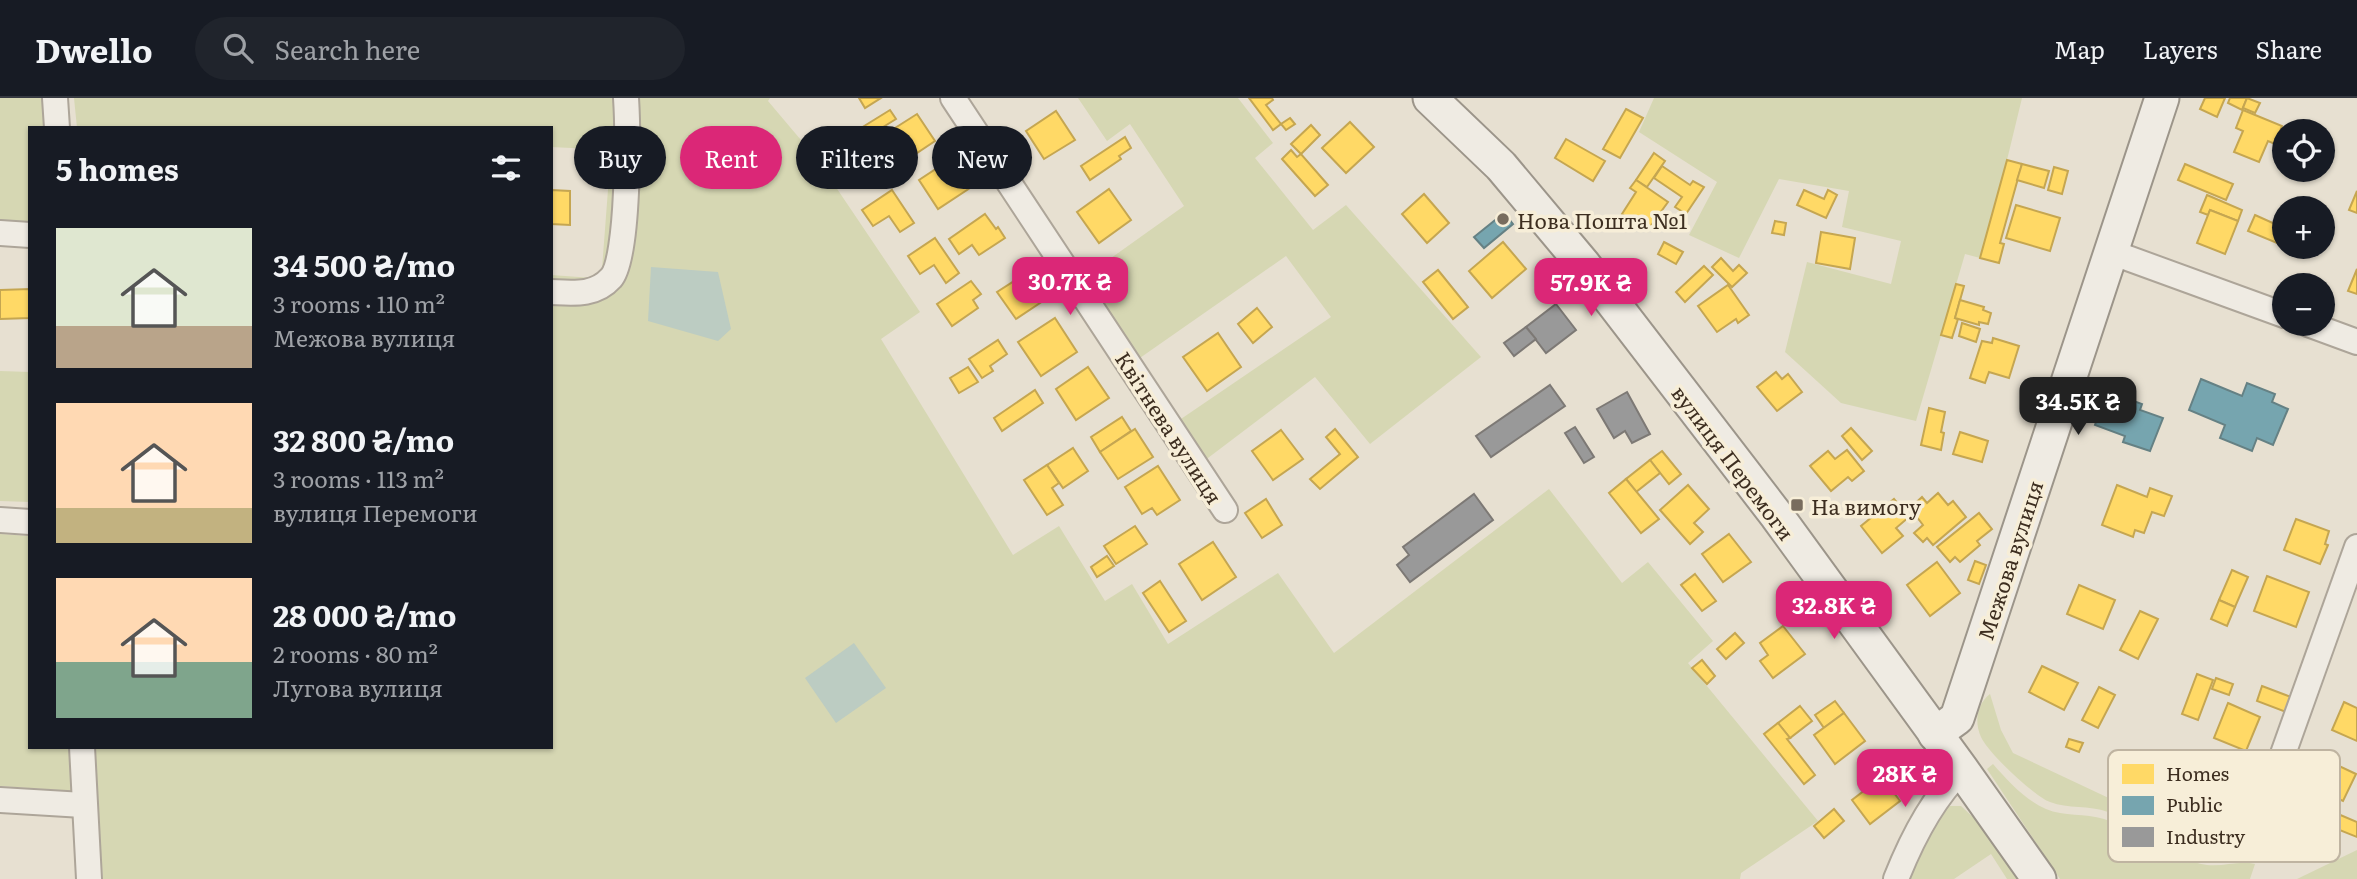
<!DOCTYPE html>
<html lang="en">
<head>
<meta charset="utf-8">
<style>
	body { margin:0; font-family:Literata,serif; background:#20242c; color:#f1f3f6; height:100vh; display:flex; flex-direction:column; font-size:26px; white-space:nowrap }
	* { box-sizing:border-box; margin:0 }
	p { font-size:23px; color:#9ea1a6 }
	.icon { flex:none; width:38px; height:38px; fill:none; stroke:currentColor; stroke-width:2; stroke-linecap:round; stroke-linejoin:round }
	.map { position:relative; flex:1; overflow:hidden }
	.details { position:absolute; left:28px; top:28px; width:525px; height:623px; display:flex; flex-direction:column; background:#171b24; border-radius:0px; box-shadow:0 2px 5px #0004 }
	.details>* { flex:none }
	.banner { position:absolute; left:574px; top:28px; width:665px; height:63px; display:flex; gap:14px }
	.tools { position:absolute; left:2272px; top:21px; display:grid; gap:14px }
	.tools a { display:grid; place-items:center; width:63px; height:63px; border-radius:50%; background:#171b24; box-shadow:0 2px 5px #0004; font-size:35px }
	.price { position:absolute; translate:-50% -60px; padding:0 16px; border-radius:14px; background:#db2777; color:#fff; font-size:23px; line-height:46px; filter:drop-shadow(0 2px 4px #0008) }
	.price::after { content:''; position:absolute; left:50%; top:42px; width:21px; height:16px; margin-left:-10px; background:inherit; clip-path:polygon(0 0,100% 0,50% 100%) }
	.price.active { background:#222; color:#fff }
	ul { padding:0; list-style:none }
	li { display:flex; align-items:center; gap:21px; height:175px; padding:0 28px }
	li span { display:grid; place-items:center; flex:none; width:196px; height:140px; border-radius:0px; color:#555 }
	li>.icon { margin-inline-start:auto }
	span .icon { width:84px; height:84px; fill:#fffc; stroke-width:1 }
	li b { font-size:30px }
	h2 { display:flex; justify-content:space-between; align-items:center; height:84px; padding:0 28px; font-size:30px }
	.tag { padding:0 24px; border-radius:32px; background:#171b24; box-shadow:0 2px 5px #0004; font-size:24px; line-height:63px }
	.tag.active { background:#db2777; color:#fff }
	header { display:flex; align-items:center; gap:42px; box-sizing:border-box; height:98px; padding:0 35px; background:#171b24; border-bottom:2px solid #363941 }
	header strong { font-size:33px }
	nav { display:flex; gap:38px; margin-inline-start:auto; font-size:24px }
	.search { width:490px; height:63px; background:#20242c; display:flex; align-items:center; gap:18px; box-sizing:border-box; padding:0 24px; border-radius:38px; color:#9ea1a6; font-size:26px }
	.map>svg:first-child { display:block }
	.green { fill:#d6d7b3 }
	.water { fill:#bcccc2 }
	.homes { fill:#ffd966; stroke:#c5a651; stroke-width:2 }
	.public { fill:#76a5af; stroke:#658184; stroke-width:2 }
	.industry { fill:#999; stroke:#7d7975; stroke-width:2 }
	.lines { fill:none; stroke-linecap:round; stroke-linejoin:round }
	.street-casing { stroke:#ada599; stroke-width:28 }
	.secondary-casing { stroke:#9c958a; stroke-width:37 }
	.street { stroke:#efebe3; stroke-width:24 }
	.secondary { stroke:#efebe3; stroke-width:33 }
	.poi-dot { fill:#786c5e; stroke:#f7eed8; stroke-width:2.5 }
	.labels { text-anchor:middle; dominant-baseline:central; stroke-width:7; stroke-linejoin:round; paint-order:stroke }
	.poi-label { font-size:21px; fill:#3d2e20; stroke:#f7eed8; text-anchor:start }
	.street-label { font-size:21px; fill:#3d2e20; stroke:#f7eed8 }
	.key { fill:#f7eed8; stroke:#bfb4a1; stroke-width:2 }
	.key-label { font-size:19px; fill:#3d2e20 }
</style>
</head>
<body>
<header>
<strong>Dwello</strong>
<div class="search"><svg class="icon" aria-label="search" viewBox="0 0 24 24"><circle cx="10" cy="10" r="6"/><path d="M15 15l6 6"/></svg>Search here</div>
<nav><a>Map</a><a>Layers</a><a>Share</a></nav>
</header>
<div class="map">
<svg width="2357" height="781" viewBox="0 0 2357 781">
	<rect width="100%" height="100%" fill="#e7e0d1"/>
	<!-- green -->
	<g class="green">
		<polygon points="0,0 45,0 46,30 30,30 30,125 0,122"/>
		<polygon points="74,0 620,0 617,149 596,186 551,188 551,177 593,180 602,171 611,52 551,49 551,30 77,30"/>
		<polygon points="632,0 770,0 768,3 817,61 920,214 881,241 1013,457 1059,428 1105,503 1132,486 1168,546 1278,475 1334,555 1549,391 1622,485 1648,464 1713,543 1688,565 1818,723 1741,775 1740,781 103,781 97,706 95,649 551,649 551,201 619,182"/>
		<polygon points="1078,0 1238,0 1273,45 1255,60 1313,132 1346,107 1481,259 1370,346 1315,279 1204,363 1178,323 1331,219 1286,158 1137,262 1083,180 1184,108 1130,26 1107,43"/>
		<polygon points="1654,0 2022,0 2007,62 1980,160 1965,156 1916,323 1841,305 1785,254 1807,164 1891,186 1901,143 1842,129 1849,93 1779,81 1739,160 1689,137 1717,84 1639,34"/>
		<polygon points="0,273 30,274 30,404 0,403"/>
		<polygon points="0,436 30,438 30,649 71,649 72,693 0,688"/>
		<path d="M1990,596L2001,632L2013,655L2130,710L2207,752L2236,749L2254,704C2252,720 2253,749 2236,756C2196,773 2144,726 2108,714C2089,707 2068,711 2050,704C2034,698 1988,655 1981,639C1974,624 1977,606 1990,596Z"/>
		<path d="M1993,666C2008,683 2024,701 2046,711C2064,719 2085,715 2104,721C2140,733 2169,761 2207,767C2224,769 2239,762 2255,766L2250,781H2060L1987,671Z"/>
		<polygon points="1950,708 1961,708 1976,722 2018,781 2007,781 1991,756 1954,781 1905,781 1941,713"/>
		<polygon points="2357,752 2357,781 2297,781"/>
	</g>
	<!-- water -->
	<g class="water">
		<polygon points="651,169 718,174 731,231 718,243 648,223"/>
		<polygon points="854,545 886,590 836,625 805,580"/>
	</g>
	<!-- homes -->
	<g class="homes">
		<polygon points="859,0 881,0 865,10"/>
		<polygon points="1249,0 1272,0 1273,2 1266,7 1281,26 1273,32"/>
		<polygon points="2205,0 2225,0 2217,19 2200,11"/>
		<polygon points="2230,0 2247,0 2242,12 2228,5"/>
		<polygon points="2247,0 2260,5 2255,15 2243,10"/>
		<polygon points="1626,11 1643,20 1620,60 1603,51"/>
		<polygon points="890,12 896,21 867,39 861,30"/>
		<polygon points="2243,12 2282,28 2275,46 2268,43 2259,64 2234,54 2243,33 2236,30"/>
		<polygon points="1056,13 1075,42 1044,61 1026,33"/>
		<polygon points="917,16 935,43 902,65 884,37"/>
		<polygon points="1290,20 1295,26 1286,32 1281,26"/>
		<polygon points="1350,24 1374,49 1346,75 1322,50"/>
		<polygon points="1311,27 1320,37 1301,56 1291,46"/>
		<polygon points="859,37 881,72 863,83 841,48"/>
		<polygon points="1125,39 1131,50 1119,58 1121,61 1090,82 1081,68"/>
		<polygon points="1566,41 1605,63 1593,83 1555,60"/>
		<polygon points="1291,52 1297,59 1301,56 1328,87 1315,98 1282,61"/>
		<polygon points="1654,55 1665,63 1647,89 1636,82"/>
		<polygon points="951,61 970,90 938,111 919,82"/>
		<polygon points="2007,62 2022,66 2000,145 2004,146 1999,165 1980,160"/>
		<polygon points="2022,66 2049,73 2044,90 2017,82"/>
		<polygon points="2185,66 2233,86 2226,102 2178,82"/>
		<polygon points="1662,68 1690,87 1693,83 1704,89 1686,116 1675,109 1682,99 1654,80"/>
		<polygon points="2054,69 2068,73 2062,96 2048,92"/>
		<polygon points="1636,82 1668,104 1647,133 1622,116 1636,94 1630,90"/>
		<polygon points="1109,91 1131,122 1099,145 1077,114"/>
		<polygon points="551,92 570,93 570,127 551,126"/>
		<polygon points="892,92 914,125 900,134 889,118 873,128 862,112"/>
		<polygon points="1804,92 1824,101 1828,92 1837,97 1826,120 1797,107"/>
		<polygon points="2357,93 2357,115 2349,112"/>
		<polygon points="1424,96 1449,125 1427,145 1402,116"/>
		<polygon points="2207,97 2242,112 2238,123 2210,112 2208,117 2200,114"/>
		<polygon points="2016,107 2060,120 2050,153 2006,140"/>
		<polygon points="2210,112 2238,123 2225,156 2197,145"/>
		<polygon points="985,116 996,131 998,129 1005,140 979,157 972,147 959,156 949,141"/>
		<polygon points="2255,117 2284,130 2277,145 2248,133"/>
		<polygon points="1775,123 1786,125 1784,137 1772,135"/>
		<polygon points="1821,134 1855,140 1850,171 1816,165"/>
		<polygon points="935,140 959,175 946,185 934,167 920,176 908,158"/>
		<polygon points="1503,144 1526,171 1492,200 1469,173"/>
		<polygon points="1664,144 1683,154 1676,166 1658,156"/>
		<polygon points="1721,160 1733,173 1739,167 1747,175 1732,189 1712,169"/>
		<polygon points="1704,168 1713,177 1685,204 1676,194"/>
		<polygon points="2357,171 2357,196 2348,193"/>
		<polygon points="1438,172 1468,209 1453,221 1423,184"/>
		<polygon points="1025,176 1043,203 1016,221 997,194"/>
		<polygon points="971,183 981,196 973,202 978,210 952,228 937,206"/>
		<polygon points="1956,186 1964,188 1955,220 1958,221 1952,240 1941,237"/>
		<polygon points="1728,187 1749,217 1738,225 1736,221 1717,234 1698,208"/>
		<polygon points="30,191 30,220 0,221 0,192"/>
		<polygon points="1960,202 1984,209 1983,212 1991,215 1988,226 1979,224 1979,227 1955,220"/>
		<polygon points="1257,210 1272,229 1253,245 1238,226"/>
		<polygon points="1055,220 1077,254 1041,278 1018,244"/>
		<polygon points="1962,225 1980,231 1976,244 1959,238"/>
		<polygon points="1218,235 1241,269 1207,293 1183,259"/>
		<polygon points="1993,240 2019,248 2009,280 1989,274 1985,285 1970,280 1982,243 1992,245"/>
		<polygon points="998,242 1007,256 990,268 993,273 982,280 969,261"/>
		<polygon points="968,269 978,284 959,295 950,280"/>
		<polygon points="1088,269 1109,300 1076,322 1056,291"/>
		<polygon points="1776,274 1782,281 1788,276 1802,294 1777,313 1757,289"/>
		<polygon points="1035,292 1043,305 1002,333 994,320"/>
		<polygon points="1929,310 1945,314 1941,334 1944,335 1941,352 1921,347"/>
		<polygon points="1122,319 1131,333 1100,354 1091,339"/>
		<polygon points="1851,330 1872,353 1862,362 1842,338"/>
		<polygon points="1135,331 1153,359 1118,381 1100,354"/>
		<polygon points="1335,331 1358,359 1320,391 1310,381 1340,356 1326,339"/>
		<polygon points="1281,332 1303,361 1273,382 1252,353"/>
		<polygon points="1960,334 1988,343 1982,364 1953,356"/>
		<polygon points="1073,350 1088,373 1063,390 1047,367"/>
		<polygon points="1847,352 1864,373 1852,383 1848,379 1831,393 1810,368 1828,353 1835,361"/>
		<polygon points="1662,353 1681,376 1669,386 1650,362"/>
		<polygon points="1650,362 1660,375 1636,394 1626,381"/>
		<polygon points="1047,367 1059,385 1052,390 1063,407 1047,417 1024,382"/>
		<polygon points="1158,368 1180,402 1157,417 1152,410 1142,416 1125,389"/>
		<polygon points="1626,381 1659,421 1641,435 1609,395"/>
		<polygon points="1688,387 1709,411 1694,425 1703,434 1690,446 1660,412"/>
		<polygon points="2117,387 2147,399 2150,390 2172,398 2164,418 2152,414 2144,435 2135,432 2133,439 2102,427"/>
		<polygon points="1938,395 1948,407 1953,403 1966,419 1933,447 1927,440 1923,444 1914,435 1923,427 1910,410 1922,399 1927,405"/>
		<polygon points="1266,401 1282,427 1262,440 1245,415"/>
		<polygon points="1894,401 1909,419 1896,430 1903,438 1882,455 1861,428"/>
		<polygon points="1979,415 1992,431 1977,443 1980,447 1960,464 1955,459 1950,464 1937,449"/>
		<polygon points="2296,421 2329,433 2325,446 2328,447 2320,466 2284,452"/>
		<polygon points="1135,428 1147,446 1116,466 1104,448"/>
		<polygon points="1729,436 1751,464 1723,484 1702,456"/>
		<polygon points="1213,444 1236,479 1202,502 1179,466"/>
		<polygon points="1107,458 1114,468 1097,479 1091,469"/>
		<polygon points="1975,463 1986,467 1979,486 1968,482"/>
		<polygon points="1937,464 1960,495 1930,518 1907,487"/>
		<polygon points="2232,472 2248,479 2235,509 2219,502"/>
		<polygon points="1695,476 1716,503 1702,513 1681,487"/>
		<polygon points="2267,478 2309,494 2296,529 2254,513"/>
		<polygon points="1160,483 1186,523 1169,534 1143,495"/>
		<polygon points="2079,487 2115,502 2103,531 2067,516"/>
		<polygon points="2219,502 2235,509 2227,528 2211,521"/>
		<polygon points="2140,513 2158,521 2138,561 2120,552"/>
		<polygon points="1783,528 1805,556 1773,580 1760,563 1768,557 1760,545"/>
		<polygon points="1735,535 1744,545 1726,561 1717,551"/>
		<polygon points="1702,562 1715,578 1707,586 1692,570"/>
		<polygon points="2042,568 2078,585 2064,612 2029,594"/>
		<polygon points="2197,576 2213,582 2198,622 2182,616"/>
		<polygon points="2216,580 2233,586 2229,597 2212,591"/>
		<polygon points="2262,588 2291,599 2286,614 2257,603"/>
		<polygon points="2099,589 2115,597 2098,630 2082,622"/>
		<polygon points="1835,603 1844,615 1824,630 1815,617"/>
		<polygon points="2344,604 2357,610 2357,643 2332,632"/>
		<polygon points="2228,605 2260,619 2246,653 2214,640"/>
		<polygon points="1800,608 1812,623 1790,640 1778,625"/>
		<polygon points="1844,615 1865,643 1835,666 1814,637"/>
		<polygon points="1778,625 1790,640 1787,641 1815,677 1804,686 1764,636"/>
		<polygon points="2069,641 2083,645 2079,654 2066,649"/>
		<polygon points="2320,659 2356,676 2343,703 2308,687"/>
		<polygon points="1882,679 1900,703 1870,726 1852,702"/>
		<polygon points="1834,711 1844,723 1824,740 1814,728"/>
		<polygon points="2338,716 2357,724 2357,739 2332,729"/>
	</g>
	<!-- public -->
	<g class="public">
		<polygon points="1504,115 1513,126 1484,150 1474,139"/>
		<polygon points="2201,281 2242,298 2247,285 2275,296 2272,304 2288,311 2273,347 2257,340 2252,353 2220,340 2225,327 2189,312"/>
		<polygon points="2105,299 2129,308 2131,302 2142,306 2140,312 2163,320 2150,353 2123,344 2125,338 2095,327"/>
	</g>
	<!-- industry -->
	<g class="industry">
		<polygon points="1556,206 1576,232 1546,255 1526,229"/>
		<polygon points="1526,229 1536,241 1514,258 1504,245"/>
		<polygon points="1550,287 1565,308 1491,359 1476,338"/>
		<polygon points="1627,294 1650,336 1632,345 1625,333 1614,340 1597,311"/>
		<polygon points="1575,329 1594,359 1584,365 1565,335"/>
		<polygon points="1474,396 1493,422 1410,484 1397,467 1409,457 1403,449"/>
	</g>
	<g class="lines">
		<!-- street casing -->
		<g class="street-casing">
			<g id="street">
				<polyline points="55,0 57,30"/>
				<polyline points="953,0 1225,412"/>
				<polyline points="0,135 30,137"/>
				<polyline points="2111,154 2284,217"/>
				<path d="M551,194C573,195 595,198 611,180C629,161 628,30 626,0"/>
				<polyline points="2308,226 2357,244"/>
				<polyline points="0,422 30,424"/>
				<polyline points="82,649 89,781"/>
				<polyline points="0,702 83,707"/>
				<polyline points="2249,751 2357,449"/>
				<path d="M1896,781C1911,743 1933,700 1962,672"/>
			</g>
		</g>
		<!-- secondary casing -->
		<g class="secondary-casing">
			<g id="secondary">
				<polyline points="1430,0 1501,68 1584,167 1777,418 1962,672 2039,781"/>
				<polyline points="1935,636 1957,620 2162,0"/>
			</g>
		</g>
		<!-- street -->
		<use href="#street" class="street"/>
		<!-- secondary -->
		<use href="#secondary" class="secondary"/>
	</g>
	<!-- markers -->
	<g class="poi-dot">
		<circle cx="1503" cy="121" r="7"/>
		<rect x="1790" y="400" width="14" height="14" rx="3.5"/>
	</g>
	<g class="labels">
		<!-- poi labels -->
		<g class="poi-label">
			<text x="1517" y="121">Нова Пошта №1</text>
			<text x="1811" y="407">На вимогу</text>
		</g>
		<!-- street labels -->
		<g class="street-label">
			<text transform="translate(1170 329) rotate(57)">Квітнева вулиця</text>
			<text transform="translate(1734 364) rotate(53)">вулиця Перемоги</text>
			<text transform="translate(2009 462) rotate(-72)">Межова вулиця</text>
		</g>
	</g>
	<!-- legend -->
	<rect x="2108" y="652" width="232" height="112" rx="10" class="key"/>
	<rect x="2122" y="666" width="32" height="20" fill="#ffd966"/>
	<rect x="2122" y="698" width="32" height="19" fill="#76a5af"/>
	<rect x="2122" y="729" width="32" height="20" fill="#999"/>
	<g class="key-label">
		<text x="2166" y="683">Homes</text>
		<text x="2166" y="714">Public</text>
		<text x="2166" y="746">Industry</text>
	</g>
</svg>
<div class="tools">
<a><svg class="icon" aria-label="locate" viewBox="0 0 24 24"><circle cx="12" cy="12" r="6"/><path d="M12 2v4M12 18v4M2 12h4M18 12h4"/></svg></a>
<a>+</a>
<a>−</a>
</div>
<b class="price" style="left:1070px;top:219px">30.7K ₴</b>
<b class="price" style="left:1591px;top:220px">57.9K ₴</b>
<b class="price active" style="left:2078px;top:339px">34.5K ₴</b>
<b class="price" style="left:1834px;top:543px">32.8K ₴</b>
<b class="price" style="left:1905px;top:711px">28K ₴</b>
<div class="banner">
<a class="tag">Buy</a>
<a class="tag active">Rent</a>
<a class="tag">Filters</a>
<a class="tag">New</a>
</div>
<section class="details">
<h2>5 homes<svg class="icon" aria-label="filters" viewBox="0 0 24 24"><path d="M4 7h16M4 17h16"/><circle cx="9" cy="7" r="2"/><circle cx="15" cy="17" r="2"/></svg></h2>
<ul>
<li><span style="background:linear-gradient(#dfe7d0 70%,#b9a48a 0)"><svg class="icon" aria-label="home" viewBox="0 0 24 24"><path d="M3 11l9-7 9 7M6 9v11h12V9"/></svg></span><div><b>34 500 ₴/mo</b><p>3 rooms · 110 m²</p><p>Межова вулиця</p></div></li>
<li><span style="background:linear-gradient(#ffd9b3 75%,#c2b280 0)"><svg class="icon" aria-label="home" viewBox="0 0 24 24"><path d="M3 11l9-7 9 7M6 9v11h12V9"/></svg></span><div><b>32 800 ₴/mo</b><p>3 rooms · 113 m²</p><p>вулиця Перемоги</p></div></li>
<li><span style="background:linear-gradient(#ffd9b3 60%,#7fa58c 0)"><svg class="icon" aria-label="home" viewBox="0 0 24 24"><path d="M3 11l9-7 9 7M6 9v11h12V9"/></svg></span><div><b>28 000 ₴/mo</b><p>2 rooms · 80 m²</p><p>Лугова вулиця</p></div></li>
</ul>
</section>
</div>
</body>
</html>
